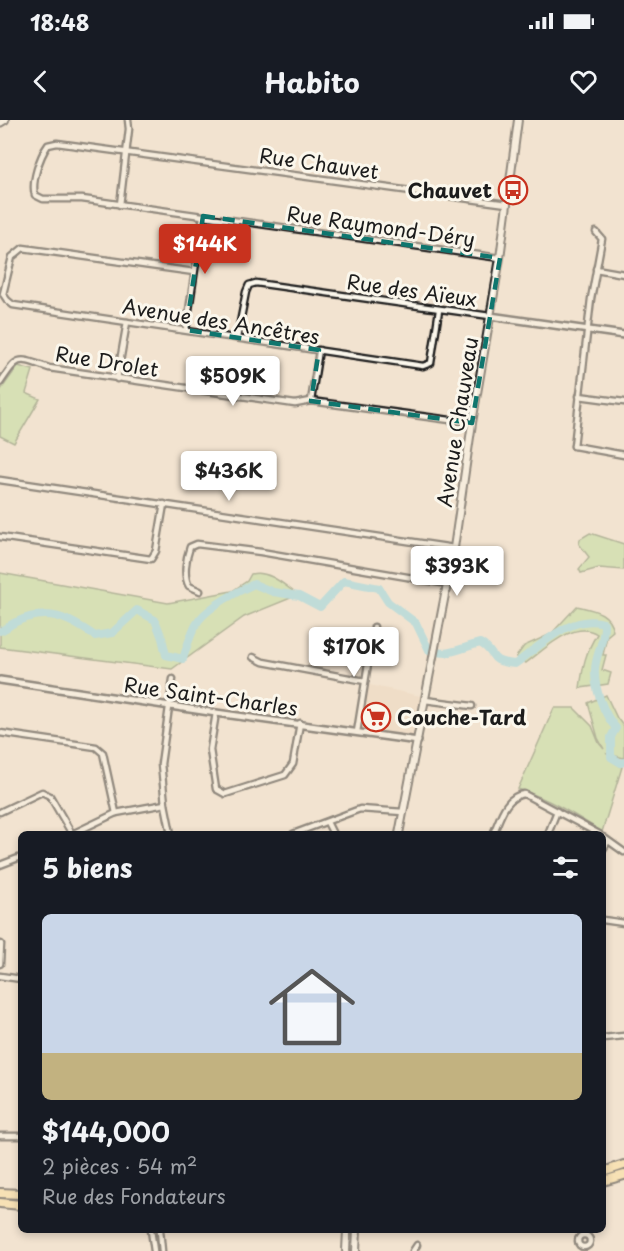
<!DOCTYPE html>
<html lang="fr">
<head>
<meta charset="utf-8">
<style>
	body { margin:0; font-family:"Playpen Sans",sans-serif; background:#242831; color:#f1f3f6; height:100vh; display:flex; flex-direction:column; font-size:22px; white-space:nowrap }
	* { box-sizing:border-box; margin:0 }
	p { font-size:20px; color:#9ea1a6 }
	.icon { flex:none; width:33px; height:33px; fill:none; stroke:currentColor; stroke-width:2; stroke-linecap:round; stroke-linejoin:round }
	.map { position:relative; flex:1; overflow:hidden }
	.sheet { position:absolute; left:18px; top:711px; width:588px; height:402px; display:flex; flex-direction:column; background:#171b24; border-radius:9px; box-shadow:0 3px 9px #0003 }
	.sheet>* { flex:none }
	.price { position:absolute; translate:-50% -51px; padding:0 14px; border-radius:6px; background:#fff; color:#222; font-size:20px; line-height:39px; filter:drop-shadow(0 2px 3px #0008) }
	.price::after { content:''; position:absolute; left:50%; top:36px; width:18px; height:14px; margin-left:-9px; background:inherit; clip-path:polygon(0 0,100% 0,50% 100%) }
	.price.selected { background:#c8321e; color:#fff }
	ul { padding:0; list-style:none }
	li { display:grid; align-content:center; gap:12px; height:318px; padding:0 24px }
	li+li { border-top:2px solid #363941 }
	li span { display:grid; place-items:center; height:186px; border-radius:9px; color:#555 }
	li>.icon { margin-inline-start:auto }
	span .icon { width:108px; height:108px; fill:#fffc; stroke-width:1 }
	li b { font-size:26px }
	h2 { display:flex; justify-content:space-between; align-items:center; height:72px; padding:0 24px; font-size:26px }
	.status { display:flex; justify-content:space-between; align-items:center; height:42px; padding:0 30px; background:#171b24; direction:ltr }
	.status svg { height:16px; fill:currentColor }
	header { display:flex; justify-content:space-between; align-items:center; height:78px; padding:0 24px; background:#171b24; font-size:27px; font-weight:700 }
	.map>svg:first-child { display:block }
	.built { fill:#ecd5bc }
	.green { fill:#b6db96; stroke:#697c59; stroke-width:1.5 }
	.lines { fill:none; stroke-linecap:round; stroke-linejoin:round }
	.river { stroke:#84d2e2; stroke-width:8 }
	.minor-casing { stroke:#1c1c1c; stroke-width:9 }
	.tertiary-casing { stroke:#1c1c1c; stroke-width:10 }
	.secondary-casing { stroke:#1c1c1c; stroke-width:10 }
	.trunk-casing { stroke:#1c1c1c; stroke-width:12 }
	.minor { stroke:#fbf7ec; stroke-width:4.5 }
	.tertiary { stroke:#fbf7ec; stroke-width:5 }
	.secondary { stroke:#fbf7ec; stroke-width:6 }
	.trunk { stroke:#fdde96; stroke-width:8 }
	.marked { fill:none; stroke:#0f766e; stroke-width:4.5; stroke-dasharray:12 8; stroke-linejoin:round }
	.labels { text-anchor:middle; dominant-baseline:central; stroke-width:6; stroke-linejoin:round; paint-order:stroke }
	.street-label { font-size:20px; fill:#1c1c1c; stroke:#fbf7ec }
	.poi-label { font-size:20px; font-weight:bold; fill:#1c1c1c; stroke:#fbf7ec; text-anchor:end }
</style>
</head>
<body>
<div class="status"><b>18:48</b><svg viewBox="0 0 49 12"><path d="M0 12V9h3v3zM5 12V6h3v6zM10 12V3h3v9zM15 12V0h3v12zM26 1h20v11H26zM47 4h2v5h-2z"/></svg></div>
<header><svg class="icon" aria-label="back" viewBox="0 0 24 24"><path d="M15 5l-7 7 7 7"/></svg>Habito<svg class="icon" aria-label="heart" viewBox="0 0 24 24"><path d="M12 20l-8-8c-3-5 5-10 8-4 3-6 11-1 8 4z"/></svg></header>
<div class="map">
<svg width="624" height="1131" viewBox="0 0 624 1131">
	<rect width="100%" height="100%" fill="#f2e3d0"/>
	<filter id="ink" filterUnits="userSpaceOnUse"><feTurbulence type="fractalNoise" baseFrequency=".0167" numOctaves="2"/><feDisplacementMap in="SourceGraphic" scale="12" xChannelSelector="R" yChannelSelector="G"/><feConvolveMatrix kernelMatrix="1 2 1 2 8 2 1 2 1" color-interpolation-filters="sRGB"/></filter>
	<g filter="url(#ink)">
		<!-- built -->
		<polygon class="built" points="365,564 425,577 418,621 357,612"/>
		<!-- green -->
		<g class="green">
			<polygon points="18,246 33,250 26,273 40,279 14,323 0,316 0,271"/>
			<polygon points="590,413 624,424 624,450 599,448 581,453 579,449 589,437 579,424 580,419"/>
			<path d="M0,453L168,483L232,471L247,461L251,454C270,450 284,465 298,475L244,497L172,549L0,527Z"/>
			<path d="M577,486C594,490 610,492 613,511L607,516L603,535H606L602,550L611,553L608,564L580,568C583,546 585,533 597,514C575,499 545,529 526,543L516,537L524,526L551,514Z"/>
			<path d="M606,575L617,598L624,607V638L607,634L611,640L622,647L602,712C575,695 548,678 518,669L554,588H574L592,606L599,623L604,629L598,618L588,583Z"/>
		</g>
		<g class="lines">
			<!-- river -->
			<path class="river" d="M0,511C6,509 11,504 16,502C48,487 69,498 95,516L112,513L137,490L155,500L162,518L166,535L183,539C187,526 191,511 199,500C210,486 238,471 254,464L273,472L299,476L320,487L344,461L379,468L388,482L416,503L429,530C447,538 463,527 480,523C499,534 485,541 515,544C540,527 570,493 604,503C605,522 595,535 595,550C594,568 604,595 616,608L611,617V637L621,643L624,642"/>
			<!-- minor casing -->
			<g class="minor-casing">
				<g id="minor">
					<polyline points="120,85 129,9 128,0"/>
					<path d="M500,138L82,79H43L35,75C31,62 40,36 48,25L57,23L507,84"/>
					<polyline points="596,149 624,154"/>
					<polyline points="194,152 23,128 12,137 3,174 7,180 13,185 423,246 431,243 439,190"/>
					<polyline points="186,210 203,96"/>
					<polyline points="237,218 246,172 249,165 256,163 490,196"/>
					<polyline points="117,259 127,202"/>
					<path d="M0,263C19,235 17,237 49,248L295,284L311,281L472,303"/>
					<polyline points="579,276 624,282"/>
					<polyline points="311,281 319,230"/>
					<polyline points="574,326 591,179 602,119 596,112"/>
					<polyline points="574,326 624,335"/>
					<polyline points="0,360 454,428"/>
					<polyline points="0,417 151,439 156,431 164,384"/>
					<path d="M200,471L189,466C183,456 186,438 190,427L197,424L261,432L448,464"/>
					<polyline points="253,537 263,542 365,561"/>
					<polyline points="425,580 472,586"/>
					<polyline points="216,593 210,630 216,669 225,674 285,655 293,644 300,603"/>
					<polyline points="357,612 374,507"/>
					<polyline points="0,613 96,627 103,633 116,693"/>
					<polyline points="0,692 42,672 50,676 72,714"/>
					<polyline points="327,702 333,714"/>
					<polyline points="72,714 116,693 165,684"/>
					<polyline points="171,714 165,684 161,644 173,559"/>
					<polyline points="293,714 360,689 403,692"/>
					<path d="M493,714C500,699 505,676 524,674L599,714"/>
					<polyline points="548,714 557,691"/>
					<polyline points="603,717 624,732"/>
					<polyline points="603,729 608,721"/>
					<polyline points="0,745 21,737"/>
					<polyline points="603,800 624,803"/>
					<polyline points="0,844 1,824"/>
					<polyline points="0,856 21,859"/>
					<polyline points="603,918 624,916"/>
					<polyline points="0,1016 21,1016"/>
					<polyline points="151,1110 154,1131"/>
					<polyline points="160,1110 162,1131"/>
					<circle cx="584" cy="1121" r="6"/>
					<polyline points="413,1131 417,1125"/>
				</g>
			</g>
			<!-- tertiary casing -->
			<g class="tertiary-casing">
				<g id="tertiary">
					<polyline points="490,196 624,215"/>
					<polyline points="0,560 216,593 418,621"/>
				</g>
			</g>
			<!-- secondary casing -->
			<g class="secondary-casing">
				<g id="secondary">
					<polyline points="0,3 5,0"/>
					<polyline points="399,714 454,428 472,303 500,138 518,0"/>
					<polyline points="346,1131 347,1110"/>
					<polyline points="356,1131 357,1110"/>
				</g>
			</g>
			<!-- trunk casing -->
			<g class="trunk-casing">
				<g id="trunk">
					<polyline points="603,1052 624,1045"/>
					<polyline points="603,1061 624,1055"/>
					<polyline points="0,1073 21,1074"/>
					<polyline points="0,1083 21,1085"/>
				</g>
			</g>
			<!-- minor -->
			<use href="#minor" class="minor"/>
			<!-- tertiary -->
			<use href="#tertiary" class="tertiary"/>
			<!-- secondary -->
			<use href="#secondary" class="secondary"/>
			<!-- trunk -->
			<use href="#trunk" class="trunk"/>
		</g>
	</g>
	<!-- marked area -->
	<path d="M0 0H624V1131H0ZM203,96L500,138L472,303L311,281L319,230L186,210Z" fill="#f2e3d0" fill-opacity=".55" fill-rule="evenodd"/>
	<path class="marked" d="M203,96L500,138L472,303L311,281L319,230L186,210Z"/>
	<!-- icons -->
	<defs>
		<g id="bus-ring" transform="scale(1.5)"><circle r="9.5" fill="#fbf7ec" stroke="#c8321e" stroke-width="1.5"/><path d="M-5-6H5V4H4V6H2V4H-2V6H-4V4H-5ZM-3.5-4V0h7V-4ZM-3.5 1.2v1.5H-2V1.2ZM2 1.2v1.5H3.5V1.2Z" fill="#c8321e"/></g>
		<g id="supermarket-ring" transform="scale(1.5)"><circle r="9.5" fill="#fbf7ec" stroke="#c8321e" stroke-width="1.5"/><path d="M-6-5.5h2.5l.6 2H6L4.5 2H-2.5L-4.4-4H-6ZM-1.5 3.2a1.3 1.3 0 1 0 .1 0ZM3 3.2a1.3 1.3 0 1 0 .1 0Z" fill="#c8321e"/></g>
	</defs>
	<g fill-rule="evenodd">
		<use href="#bus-ring" x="513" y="70"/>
		<use href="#supermarket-ring" x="376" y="597"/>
	</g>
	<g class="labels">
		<!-- street labels -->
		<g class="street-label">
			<text transform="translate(319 43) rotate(8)">Rue Chauvet</text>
			<text transform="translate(381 106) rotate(8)">Rue Raymond-Déry</text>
			<text transform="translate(412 170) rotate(8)">Rue des Aïeux</text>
			<text transform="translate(221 201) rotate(9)">Avenue des Ancêtres</text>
			<text transform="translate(107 241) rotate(9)">Rue Drolet</text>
			<text transform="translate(457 302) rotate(-81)">Avenue Chauveau</text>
			<text transform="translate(211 576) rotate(8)">Rue Saint-Charles</text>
		</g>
		<!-- poi labels -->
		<g class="poi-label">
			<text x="492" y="70">Chauvet</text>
			<text x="397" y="597" text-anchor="start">Couche-Tard</text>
		</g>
	</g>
</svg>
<b class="price selected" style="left:205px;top:155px">$144K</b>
<b class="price" style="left:233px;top:287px">$509K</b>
<b class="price" style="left:229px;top:382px">$436K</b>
<b class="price" style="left:457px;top:477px">$393K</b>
<b class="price" style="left:354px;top:558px">$170K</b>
<section class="sheet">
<h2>5 biens<svg class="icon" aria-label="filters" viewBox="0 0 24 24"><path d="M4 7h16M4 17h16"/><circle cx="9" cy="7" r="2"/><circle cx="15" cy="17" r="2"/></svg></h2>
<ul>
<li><span style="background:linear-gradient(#c9d6e8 75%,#c2b280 0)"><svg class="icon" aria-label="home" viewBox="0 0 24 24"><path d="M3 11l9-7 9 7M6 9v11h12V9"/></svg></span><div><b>$144,000</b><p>2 pièces · 54 m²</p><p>Rue des Fondateurs</p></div></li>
</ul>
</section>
</div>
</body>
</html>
